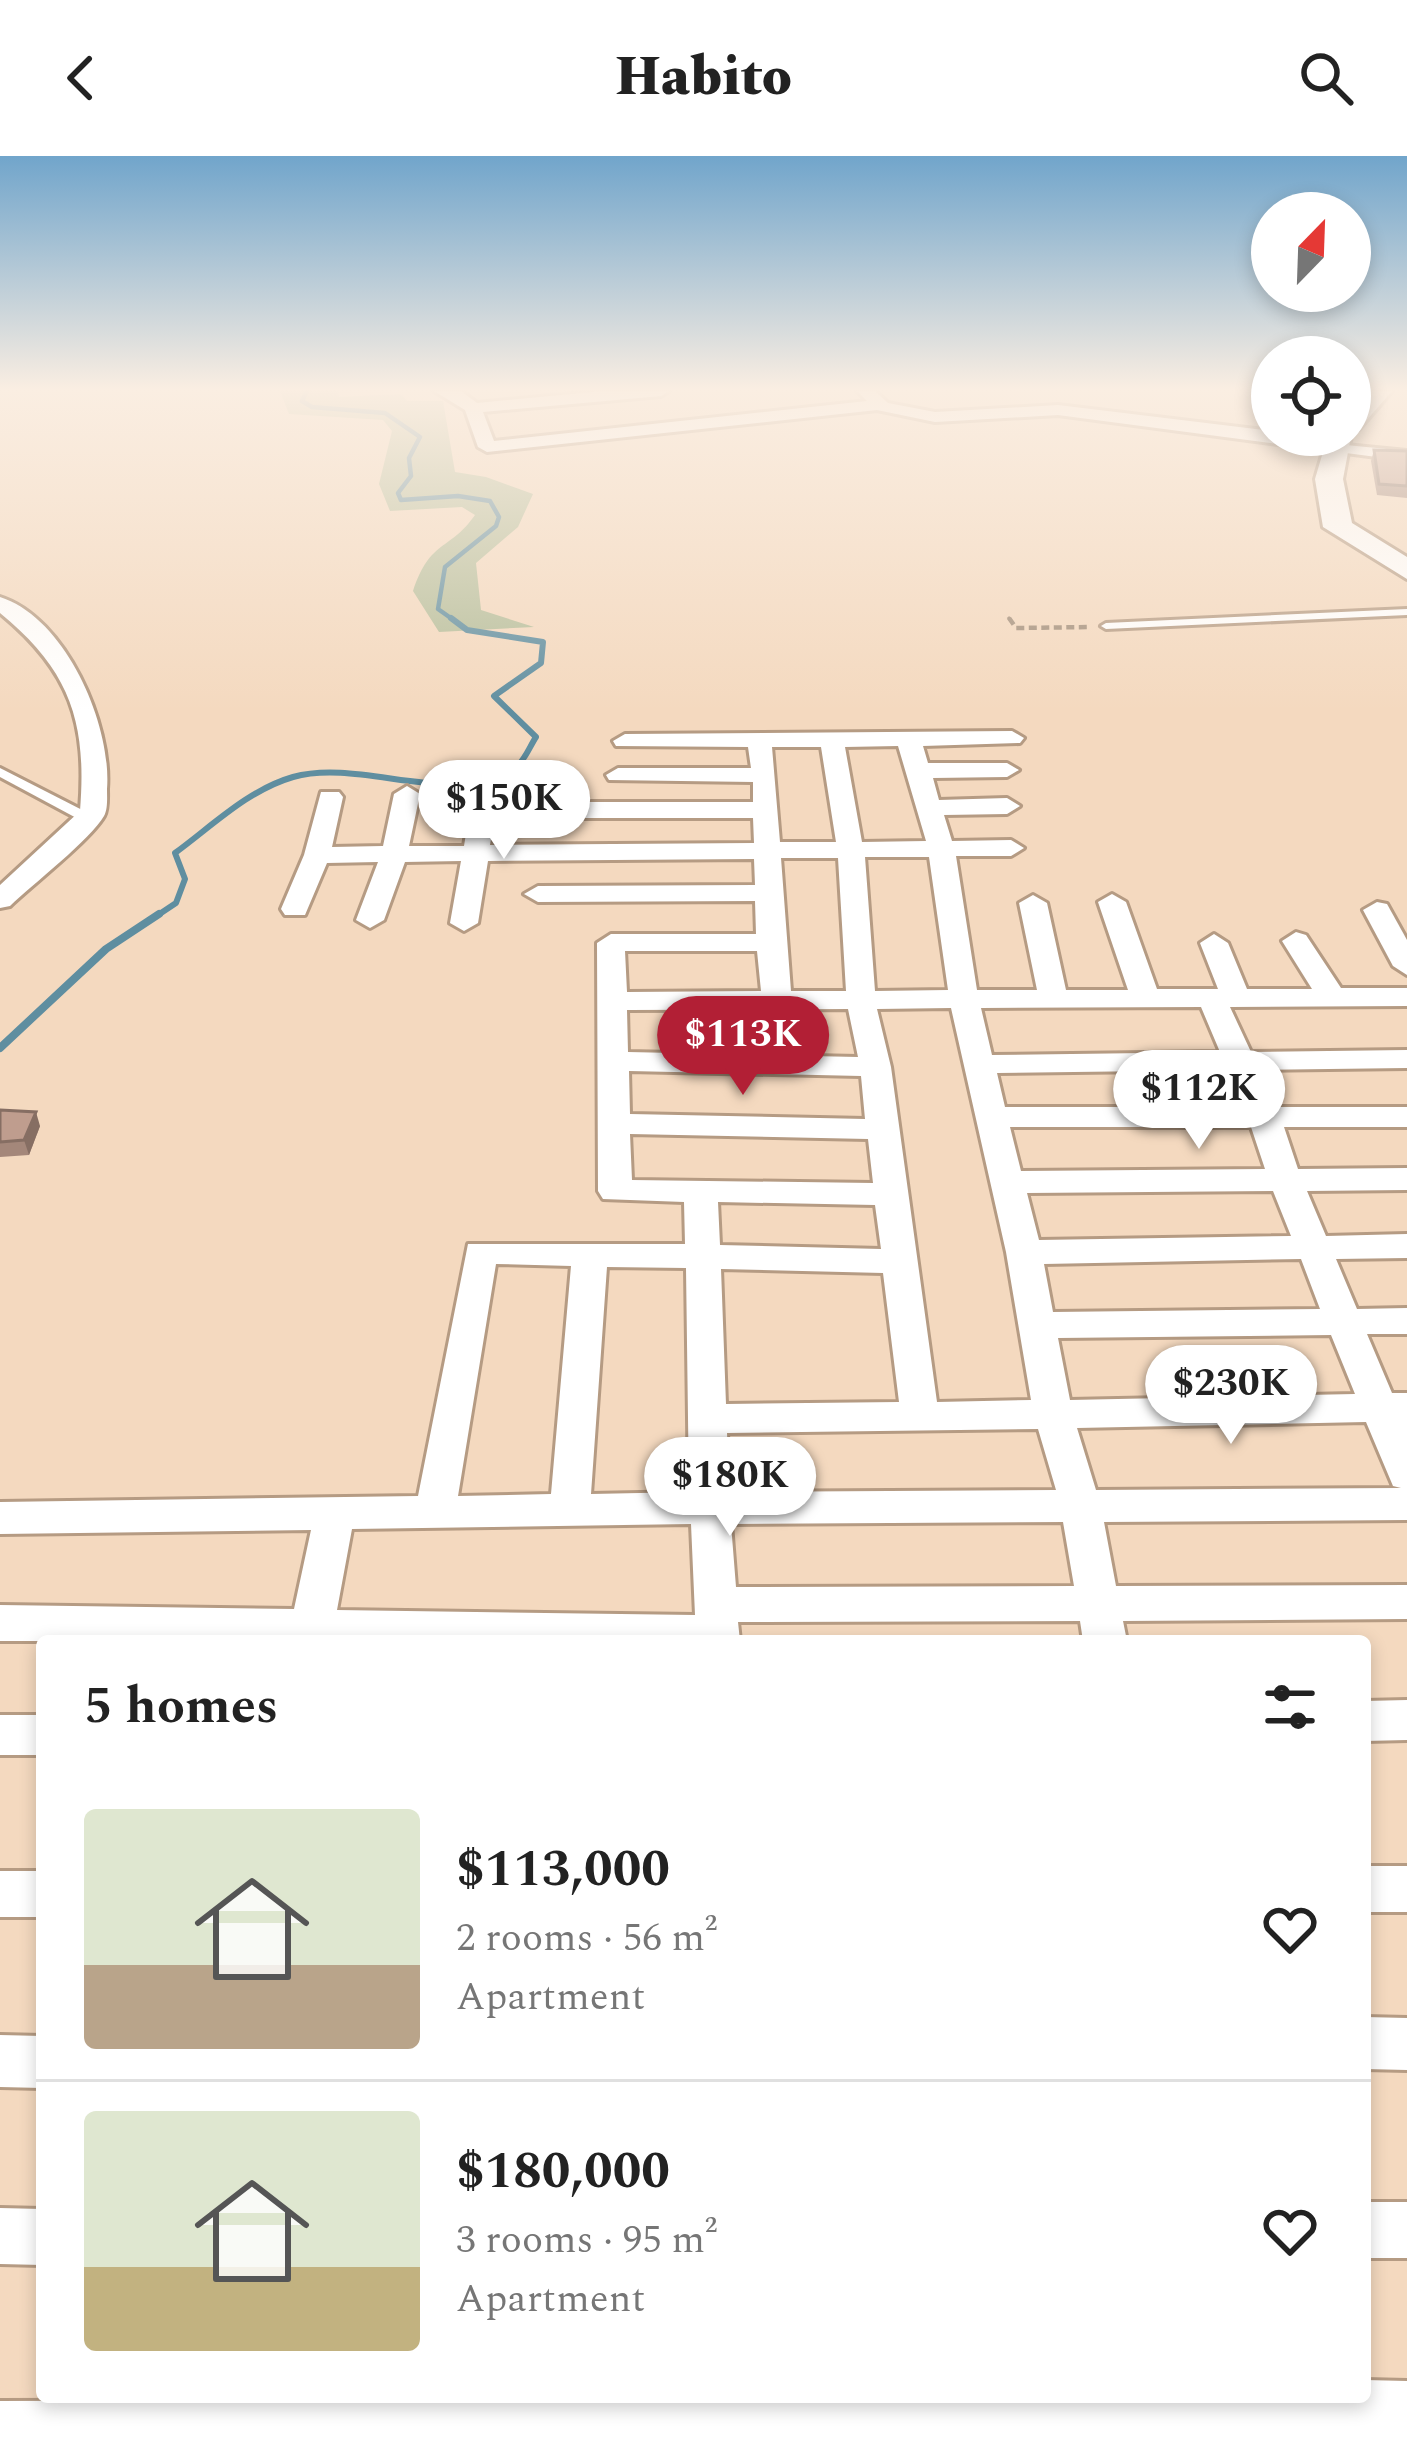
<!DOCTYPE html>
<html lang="en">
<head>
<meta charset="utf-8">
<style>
	body { margin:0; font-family:Spectral,serif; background:#f6f6f6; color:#222; height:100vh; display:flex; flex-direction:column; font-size:45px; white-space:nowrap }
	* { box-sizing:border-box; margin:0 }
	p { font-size:39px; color:#767676 }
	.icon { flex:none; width:66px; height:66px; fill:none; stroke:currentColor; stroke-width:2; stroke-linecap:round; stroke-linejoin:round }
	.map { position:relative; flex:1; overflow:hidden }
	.side { position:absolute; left:36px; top:1479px; width:1335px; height:768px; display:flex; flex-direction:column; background:#fff; border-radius:12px; box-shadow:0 6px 18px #0003 }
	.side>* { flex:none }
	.needle { width:78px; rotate:23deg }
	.controls { position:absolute; left:1251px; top:36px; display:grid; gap:24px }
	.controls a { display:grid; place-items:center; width:120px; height:120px; border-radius:50%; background:#fff; box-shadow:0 6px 18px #0003; font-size:60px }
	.price { position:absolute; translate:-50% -102px; padding:0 27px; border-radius:42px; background:#fff; color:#222; font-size:39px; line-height:78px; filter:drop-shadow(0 3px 6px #0008) }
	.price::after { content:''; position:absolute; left:50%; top:72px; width:36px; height:27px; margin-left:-18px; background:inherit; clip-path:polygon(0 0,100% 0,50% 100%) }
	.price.active { background:#b21f35; color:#fff }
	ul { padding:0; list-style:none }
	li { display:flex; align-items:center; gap:36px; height:300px; padding:0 48px }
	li+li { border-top:3px solid #e0e0e0 }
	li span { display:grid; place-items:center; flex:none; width:336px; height:240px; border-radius:12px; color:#555 }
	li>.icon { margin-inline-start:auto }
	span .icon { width:144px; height:144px; fill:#fffc; stroke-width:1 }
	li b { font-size:51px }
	h2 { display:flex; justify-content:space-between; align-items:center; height:144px; padding:0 48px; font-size:51px }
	header { display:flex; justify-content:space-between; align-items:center; height:156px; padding:0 48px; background:#fff; font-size:54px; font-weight:800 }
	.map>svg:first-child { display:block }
	.green { fill:#b6be9b }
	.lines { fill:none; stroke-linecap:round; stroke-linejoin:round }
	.stream-far2 { stroke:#5f8ea0; stroke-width:4.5 }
	.stream-far1 { stroke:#5f8ea0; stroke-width:6 }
	.stream { stroke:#5f8ea0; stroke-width:8 }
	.lane-casing { stroke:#b59b83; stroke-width:6 }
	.street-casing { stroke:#b59b83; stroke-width:6 }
	.secondary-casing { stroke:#b59b83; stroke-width:6 }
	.path-far1 { stroke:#a18d79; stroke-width:3; stroke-dasharray:6 3; stroke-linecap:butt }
	.path { stroke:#a18d79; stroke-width:4.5; stroke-dasharray:8 4.5; stroke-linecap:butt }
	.lane { fill:#fff; fill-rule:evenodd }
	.street { fill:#fff; fill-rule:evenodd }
	.secondary { fill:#fff; fill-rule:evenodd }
	.wall { fill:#a4877a }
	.shaded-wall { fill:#866e63 }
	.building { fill:#bf9d8e; stroke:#866e63; stroke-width:3 }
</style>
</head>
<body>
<header><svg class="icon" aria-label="back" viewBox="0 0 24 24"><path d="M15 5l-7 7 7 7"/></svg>Habito<svg class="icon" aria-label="search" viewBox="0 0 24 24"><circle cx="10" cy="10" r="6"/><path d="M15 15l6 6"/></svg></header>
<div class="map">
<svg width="1407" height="2284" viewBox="0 0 1407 2284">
	<rect width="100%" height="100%" fill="#f4d9bf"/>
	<!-- green -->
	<path class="green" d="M280,235H338L339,241L401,238L407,245H443L455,316L486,321L533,338L518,371L476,407L481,454L534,471L439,476L413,435C431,382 449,396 475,359L462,351L390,355L379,328L392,275L383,264L289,258Z"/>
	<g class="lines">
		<!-- stream-far2 -->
		<polyline class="stream-far2" points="307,235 302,245 312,251 385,257 420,281 409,302 411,320 398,337 401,344 458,340 490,345 499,361 496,370 445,411 438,453 455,465"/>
		<!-- stream-far1 -->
		<path class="stream-far1" d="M155,761L176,747L185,723L175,697C212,670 248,634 293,621C362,602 453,653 515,612C524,606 530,590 536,581L494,540L541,507L543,486L467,474L451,462"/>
		<!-- stream -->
		<polyline class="stream" points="0,892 106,793 159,758"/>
		<!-- lane casing -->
		<g class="lane-casing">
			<g id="lane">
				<polygon points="1407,453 1407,459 1106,473 1101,470 1106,467"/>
				<polygon points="0,612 92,659 93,662 82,665 0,621"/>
			</g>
		</g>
		<!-- street casing -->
		<g class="street-casing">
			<g id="street">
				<polygon points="434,235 461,235 477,247 603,235 669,235 661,240 483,256 494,285 867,245 857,235 875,235 888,247 935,256 1058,249 1272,275 1272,279 1338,283 1346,289 1407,295 1407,305 1058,259 935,266 877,254 487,296 478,291 465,254"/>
				<path d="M0,441C66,462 112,569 107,633C107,641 108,653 104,660C91,683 32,729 10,750L0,752V729L80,655C87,567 71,515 0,457Z"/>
				<path d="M1012,575L1024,582L1020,587L923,590L928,607H1007L1019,614L1007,621L933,622L939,644L1007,642L1020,650L1007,658L944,659L952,685L1011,684L1024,692L1011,700H956L977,834H1037L1019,747L1033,739L1047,747L1066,834H1128L1098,746L1112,738L1126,746L1157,833H1218L1200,787L1214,778L1228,787L1247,833H1312L1282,785L1296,776L1306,779L1341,832H1407V850L1230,851L1251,896L1407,894V912L1259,914L1276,951H1407V971H1284L1298,1013L1407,1012V1034L1307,1035L1326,1080L1407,1078V1102L1336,1103L1357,1153L1407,1152V1178H1367L1392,1237H1407V1364L1104,1366L1116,1430L1407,1429V1463L1123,1465L1127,1485H1083L1080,1465L738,1466L740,1485H0V1449L294,1453L311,1374L0,1378V1346L418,1340L468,1088H685L684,1046L603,1043L598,1035L597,787L611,778H756L755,745L538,746L524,738L538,730L755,729L754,703L488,705L478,767L464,775L450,767L461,705L405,706L384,764L370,772L356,764L378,706L327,707L305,759H285L281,753L304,699L321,636H339L343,641L332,691L383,690L394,638L407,630L420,638L409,690H464L473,635L486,627L499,635L490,689L754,687L753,662H552L539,654L552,646H753V626L609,624L606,619L618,612H751L748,591L616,590L613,585L625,578ZM898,590L926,685L862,686L845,591ZM772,591H821L836,686H780ZM865,701H929L948,834L875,835ZM781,702H838L846,835H791ZM625,795H757L761,835L627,836ZM1201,851L1220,896L992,899L981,852ZM951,852L1006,1096L1031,1244L937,1246L891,911L877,853ZM848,853L858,901L628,896L627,854ZM1228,914L1244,951H1005L997,917ZM629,915L861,920L865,963L630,958ZM1010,971H1251L1265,1013L1021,1015ZM630,978L868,983L873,1027L632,1024ZM1273,1035L1291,1080L1039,1084L1027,1037ZM718,1046L875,1049L881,1093L720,1089ZM1301,1103L1320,1153L1053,1156L1044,1108ZM496,1108L571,1110L551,1338L458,1340ZM607,1111L686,1112L689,1336L591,1338ZM721,1113L883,1117L899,1246L726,1248ZM1331,1179L1355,1238L1070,1244L1058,1182ZM1366,1266L1393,1330L1401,1332L1096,1334L1077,1272ZM1038,1273L1056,1334L730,1336L727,1277ZM1063,1366L1074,1430L736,1431L731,1368ZM691,1368L695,1459L337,1454L352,1373Z"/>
				<polygon points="1377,746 1387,748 1407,784 1407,819 1393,810 1363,754"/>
				<polygon points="1407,1544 1407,1584 1365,1585 1365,1545"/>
				<rect x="0" y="1559" width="42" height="40"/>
				<rect x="1365" y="1710" width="42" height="46"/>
				<rect x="0" y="1715" width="42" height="46"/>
				<polygon points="1365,1861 1407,1862 1407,1914 1365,1913"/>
				<polygon points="0,1879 42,1880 42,1932 0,1931"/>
				<rect x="1365" y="2046" width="42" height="56"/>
				<polygon points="0,2052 42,2053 42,2109 0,2108"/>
				<polygon points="1365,2224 1407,2225 1407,2284 0,2284 0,2245 1365,2241"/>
			</g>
		</g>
		<!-- secondary casing -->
		<g class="secondary-casing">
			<polygon id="secondary" points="1366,235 1392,235 1359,273 1352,275 1343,323 1352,367 1407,401 1407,423 1323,371 1315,323 1328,279 1350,279 1350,253"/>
		</g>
		<!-- path-far1 -->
		<polyline class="path-far1" points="1008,461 1011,465"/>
		<!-- path -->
		<polyline class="path" points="1009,462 1016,472 1091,471"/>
		<!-- lane -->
		<use href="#lane" class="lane"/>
		<!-- street -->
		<use href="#street" class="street"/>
		<!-- secondary -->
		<use href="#secondary" class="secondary"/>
	</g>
	<!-- wall -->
	<g class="wall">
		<polygon points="1374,294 1407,295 1407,342 1377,339 1371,305"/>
		<polygon points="0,954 40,970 29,999 0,1001"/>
	</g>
	<!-- shaded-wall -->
	<polygon class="shaded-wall" points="36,956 40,970 29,999 24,984"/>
	<!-- building -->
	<g class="building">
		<polygon points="1374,294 1407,295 1407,330 1379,328"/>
		<polygon points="0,954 36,956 24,984 0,986"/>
	</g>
	<!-- sky -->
	<linearGradient id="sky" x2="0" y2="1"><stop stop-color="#71a5cb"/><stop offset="0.42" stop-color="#faeee2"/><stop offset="1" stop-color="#faeee2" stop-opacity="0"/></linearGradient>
	<rect width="1407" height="555" fill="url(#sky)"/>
</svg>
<div class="controls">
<a><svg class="needle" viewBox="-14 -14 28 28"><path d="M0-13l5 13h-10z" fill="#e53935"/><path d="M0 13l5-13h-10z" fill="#767676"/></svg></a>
<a><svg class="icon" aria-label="locate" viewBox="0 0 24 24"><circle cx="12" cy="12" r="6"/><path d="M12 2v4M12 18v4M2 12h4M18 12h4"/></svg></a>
</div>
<b class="price" style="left:504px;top:706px">$150K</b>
<b class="price active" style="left:743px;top:942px">$113K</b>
<b class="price" style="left:1199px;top:996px">$112K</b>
<b class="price" style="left:1231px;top:1291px">$230K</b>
<b class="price" style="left:730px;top:1383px">$180K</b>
<section class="side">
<h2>5 homes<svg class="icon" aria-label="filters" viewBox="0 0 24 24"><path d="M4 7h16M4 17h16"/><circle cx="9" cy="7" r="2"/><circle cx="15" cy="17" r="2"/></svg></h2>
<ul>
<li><span style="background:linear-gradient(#dfe7d0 65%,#b9a48a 0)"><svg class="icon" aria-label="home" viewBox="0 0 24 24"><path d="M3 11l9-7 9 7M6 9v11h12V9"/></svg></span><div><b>$113,000</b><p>2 rooms · 56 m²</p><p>Apartment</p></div><svg class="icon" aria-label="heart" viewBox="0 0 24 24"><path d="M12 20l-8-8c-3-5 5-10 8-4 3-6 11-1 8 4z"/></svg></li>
<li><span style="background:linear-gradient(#dfe7d0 65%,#c2b280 0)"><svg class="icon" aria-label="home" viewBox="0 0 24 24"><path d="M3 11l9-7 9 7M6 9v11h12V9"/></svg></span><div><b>$180,000</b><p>3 rooms · 95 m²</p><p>Apartment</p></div><svg class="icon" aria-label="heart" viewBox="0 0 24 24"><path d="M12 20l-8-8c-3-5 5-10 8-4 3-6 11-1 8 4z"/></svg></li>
</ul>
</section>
</div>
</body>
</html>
